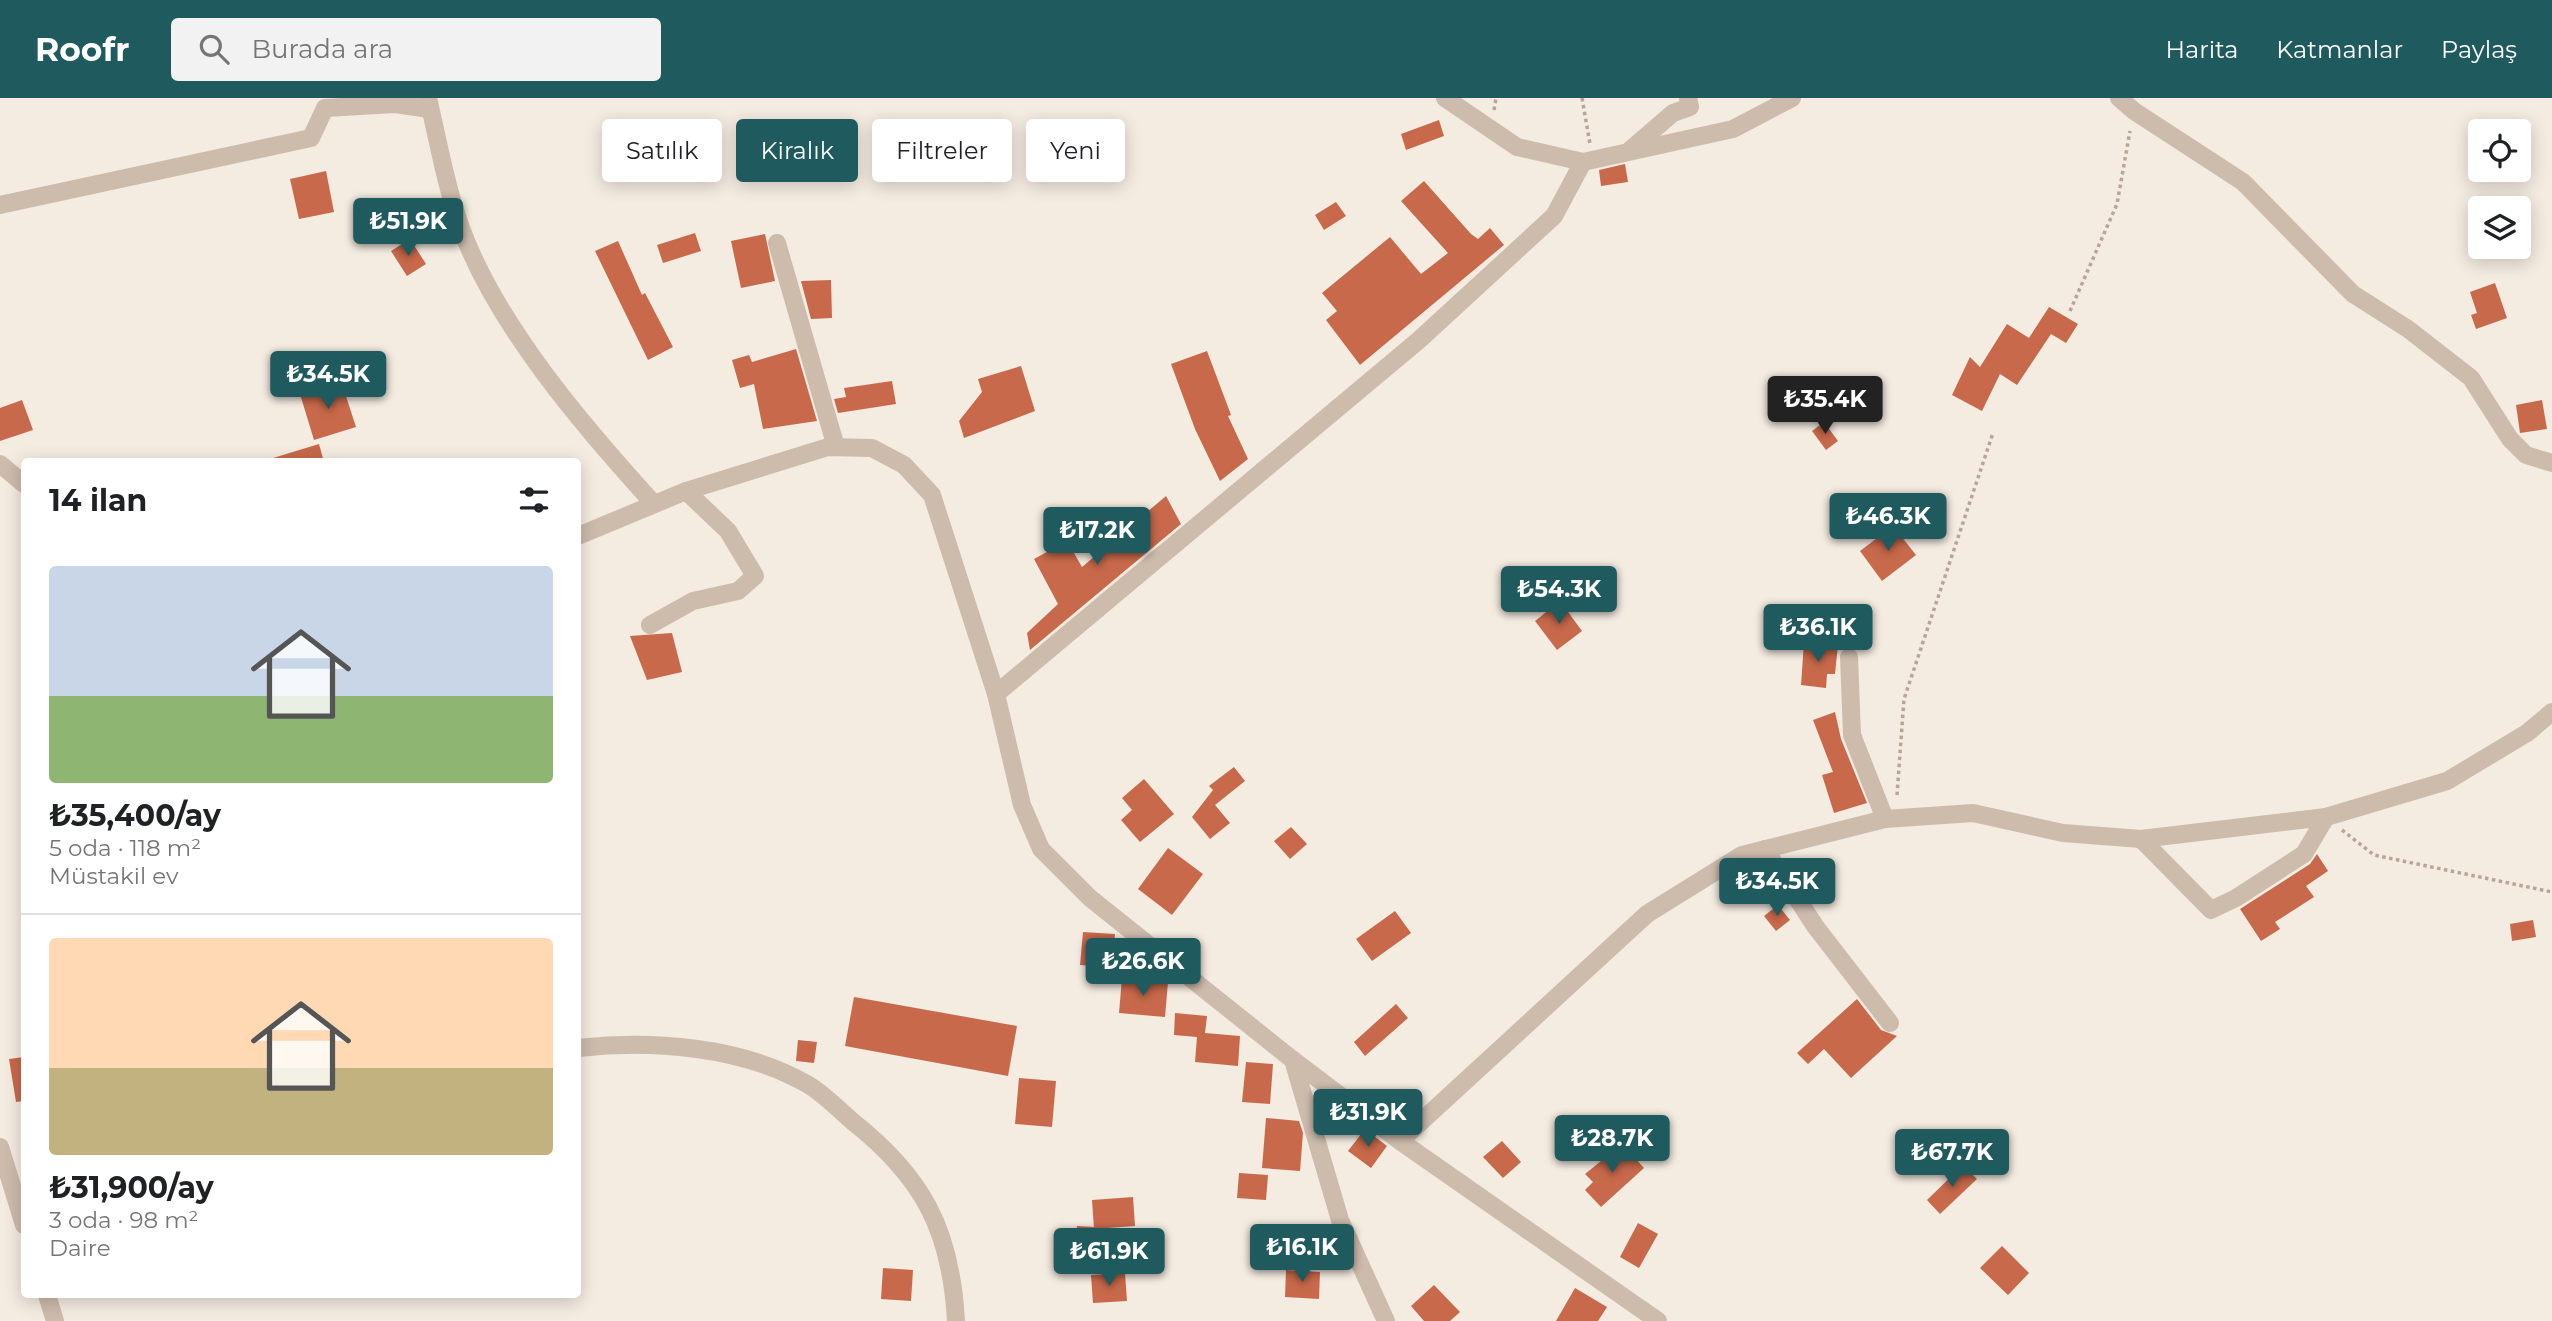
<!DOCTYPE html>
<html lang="tr">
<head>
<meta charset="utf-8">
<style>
	body { margin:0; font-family:Montserrat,sans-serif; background:#f2f2f2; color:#202124; height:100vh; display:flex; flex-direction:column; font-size:26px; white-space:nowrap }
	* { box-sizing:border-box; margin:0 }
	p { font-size:23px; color:#757577 }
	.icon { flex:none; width:38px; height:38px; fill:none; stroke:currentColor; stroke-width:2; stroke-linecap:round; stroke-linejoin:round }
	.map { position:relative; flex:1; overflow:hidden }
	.sheet { position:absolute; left:21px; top:360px; width:560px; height:840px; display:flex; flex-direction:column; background:#fff; border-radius:7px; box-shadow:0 4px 18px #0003 }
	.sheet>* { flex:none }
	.banner { position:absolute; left:602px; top:21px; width:665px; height:63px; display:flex; gap:14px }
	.fabs { position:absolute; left:2468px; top:21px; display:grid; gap:14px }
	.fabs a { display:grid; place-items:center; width:63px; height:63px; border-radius:7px; background:#fff; box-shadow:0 4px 18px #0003; font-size:35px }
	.price { position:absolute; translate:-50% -60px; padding:0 16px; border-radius:7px; background:#1f5a5e; color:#fff; font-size:23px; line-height:46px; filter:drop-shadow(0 2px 4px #0008) }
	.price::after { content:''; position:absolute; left:50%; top:42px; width:21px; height:16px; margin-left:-10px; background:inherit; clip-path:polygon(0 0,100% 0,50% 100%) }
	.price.on { background:#222; color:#fff }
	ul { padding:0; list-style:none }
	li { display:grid; align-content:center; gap:14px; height:371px; padding:0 28px }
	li+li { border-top:2px solid #e0e0e0 }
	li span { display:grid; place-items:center; height:217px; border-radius:7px; color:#555 }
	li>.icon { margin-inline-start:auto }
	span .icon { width:126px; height:126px; fill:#fffc; stroke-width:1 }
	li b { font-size:30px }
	h2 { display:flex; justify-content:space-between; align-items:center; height:84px; padding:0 28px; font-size:30px }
	.pill { padding:0 24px; border-radius:7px; background:#fff; box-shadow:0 4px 18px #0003; font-size:24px; line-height:63px }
	.pill.on { background:#1f5a5e; color:#fff }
	header { display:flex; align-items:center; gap:42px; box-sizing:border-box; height:98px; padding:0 35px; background:#1f5a5e; color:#fff }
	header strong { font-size:33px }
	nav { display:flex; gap:38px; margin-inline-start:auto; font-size:24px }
	.search { width:490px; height:63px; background:#f2f2f2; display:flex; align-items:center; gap:18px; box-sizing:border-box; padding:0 24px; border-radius:7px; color:#757577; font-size:26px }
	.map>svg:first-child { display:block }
	.building { fill:#c8694b }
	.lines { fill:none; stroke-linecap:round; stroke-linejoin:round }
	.path { stroke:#b9a596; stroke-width:3.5; stroke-dasharray:3.5 3.5; stroke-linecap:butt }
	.minor { stroke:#cdbbac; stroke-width:18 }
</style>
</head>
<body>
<header>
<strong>Roofr</strong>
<div class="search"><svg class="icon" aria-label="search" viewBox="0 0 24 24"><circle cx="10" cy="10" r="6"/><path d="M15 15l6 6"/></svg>Burada ara</div>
<nav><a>Harita</a><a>Katmanlar</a><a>Paylaş</a></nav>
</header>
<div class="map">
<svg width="2552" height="1223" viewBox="0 0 2552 1223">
	<rect width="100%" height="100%" fill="#f4ebe1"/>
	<!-- building -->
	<g class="building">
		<polygon points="1439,22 1444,38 1406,52 1401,36"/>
		<polygon points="1625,66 1628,84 1601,88 1599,72"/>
		<polygon points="326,73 334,114 299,121 290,81"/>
		<polygon points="1424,83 1471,136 1478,141 1490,130 1504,147 1360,267 1326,222 1337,213 1322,195 1390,139 1421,176 1448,155 1401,103"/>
		<polygon points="1336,104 1346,118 1324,132 1315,117"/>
		<polygon points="695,135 701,153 663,165 657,147"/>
		<polygon points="765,136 775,183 741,190 731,143"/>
		<polygon points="410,141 426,166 407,178 391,153"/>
		<polygon points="618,143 642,197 645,195 673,249 648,262 595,153"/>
		<polygon points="831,182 832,220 811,221 801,183"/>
		<polygon points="2495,185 2507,220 2476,231 2471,217 2477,215 2470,194"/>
		<polygon points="2049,209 2078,226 2066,245 2051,236 2017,287 2000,276 1982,313 1952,297 1970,259 1980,269 2007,226 2029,240"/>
		<polygon points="796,251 817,323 763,331 754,286 740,290 732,262 749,257 752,264"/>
		<polygon points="1207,253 1231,317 1228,318 1248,361 1220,383 1195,331 1171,266"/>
		<polygon points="1021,268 1035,313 964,340 959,323 982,294 978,281"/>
		<polygon points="341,283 356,329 314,342 300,296"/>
		<polygon points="892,283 896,306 838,315 834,301 846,299 844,290"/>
		<polygon points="22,302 33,332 0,343 0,310"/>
		<polygon points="2542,302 2547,331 2520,335 2516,307"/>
		<polygon points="1824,324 1838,343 1826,352 1812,333"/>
		<polygon points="319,346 324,364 274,364 273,360"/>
		<polygon points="1166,398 1181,426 1030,552 1027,535 1058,506 1034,461 1067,443 1082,469"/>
		<polygon points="1893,428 1916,457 1882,483 1860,453"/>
		<polygon points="1560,503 1582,533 1557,552 1535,523"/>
		<polygon points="672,535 682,574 647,582 630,538"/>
		<polygon points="1804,544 1838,547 1835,576 1827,576 1826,590 1801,587"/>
		<polygon points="1835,614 1841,641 1867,705 1834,715 1822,677 1833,674 1813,622"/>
		<polygon points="1234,669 1245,683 1215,707 1230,725 1210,741 1192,719 1213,692 1209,688"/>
		<polygon points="1144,681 1174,716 1140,744 1121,722 1132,712 1122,700"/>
		<polygon points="1291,729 1307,746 1290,761 1274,743"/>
		<polygon points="1168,750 1203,776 1172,817 1138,791"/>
		<polygon points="2317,756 2328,773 2306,788 2314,799 2275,824 2280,831 2261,843 2240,811 2310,766"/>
		<polygon points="1778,807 1790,822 1776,833 1764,818"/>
		<polygon points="1395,813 1411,835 1372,863 1356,841"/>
		<polygon points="2533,822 2536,839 2512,843 2510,826"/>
		<polygon points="1083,834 1115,836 1112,870 1080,867"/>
		<polygon points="1122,880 1168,884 1165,919 1119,915"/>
		<polygon points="854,899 1017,928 1008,978 845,948"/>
		<polygon points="1857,901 1881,932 1897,938 1851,980 1824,951 1808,966 1797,955"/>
		<polygon points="1396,906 1408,920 1365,958 1354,944"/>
		<polygon points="1175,915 1207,918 1205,935 1240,938 1238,968 1195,964 1197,939 1174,937"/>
		<polygon points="798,942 817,944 814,965 796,963"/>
		<polygon points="24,959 24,1003 16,1004 9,961"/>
		<polygon points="1246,964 1273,966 1270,1006 1242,1004"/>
		<polygon points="1019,980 1056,983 1052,1029 1015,1026"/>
		<polygon points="1266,1020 1299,1023 1303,1035 1300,1073 1262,1070"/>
		<polygon points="1365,1031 1387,1048 1371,1070 1348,1053"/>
		<polygon points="1502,1043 1521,1064 1503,1080 1483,1059"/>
		<polygon points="1622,1046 1644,1070 1601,1109 1585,1092 1593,1084 1585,1076"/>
		<polygon points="1963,1067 1977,1081 1940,1116 1927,1102"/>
		<polygon points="1239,1075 1268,1077 1266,1102 1237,1100"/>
		<polygon points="1133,1099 1135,1128 1094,1131 1092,1102"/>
		<polygon points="1638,1125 1658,1136 1639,1170 1620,1159"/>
		<polygon points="1077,1128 1094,1129 1092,1150 1075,1149"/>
		<polygon points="2002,1148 2029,1175 2008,1197 1980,1170"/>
		<polygon points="883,1170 913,1172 911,1203 881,1201"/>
		<polygon points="1286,1172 1320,1174 1319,1201 1285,1199"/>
		<polygon points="1125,1175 1127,1203 1093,1205 1091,1177"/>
		<polygon points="1434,1187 1460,1214 1450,1223 1424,1223 1411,1208"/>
		<polygon points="1575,1190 1607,1209 1598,1223 1556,1223"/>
	</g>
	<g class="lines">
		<!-- path -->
		<g class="path">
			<polyline points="1582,0 1590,46"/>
			<polyline points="1494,12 1496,0"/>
			<polyline points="2070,213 2117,106 2130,33"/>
			<polyline points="1897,697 1904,601 1993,335"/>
			<polyline points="2342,732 2374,757 2552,794"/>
		</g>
		<!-- minor -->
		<g class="minor">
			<path d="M428,0C438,43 446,88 461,130C497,228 584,329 654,406"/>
			<polyline points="1445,0 1517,49 1583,64 1733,31 1792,0"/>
			<polyline points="2119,0 2134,13 2243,84 2353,196 2408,231 2471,280 2510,341 2526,357 2552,365"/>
			<polyline points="1630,52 1673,15 1690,9 1688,0"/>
			<polyline points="0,107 311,40 325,10 395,6 430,11"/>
			<polyline points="777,145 836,349"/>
			<polyline points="0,366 24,386"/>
			<polyline points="578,438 686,393 828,349 872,350 904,367 932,397 996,596 1022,707 1041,751 1090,800 1293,962 1400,1043 1658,1223"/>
			<polyline points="650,527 693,503 738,493 755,478 728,433 686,393"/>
			<polyline points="1849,559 1852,637 1885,721"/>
			<polyline points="996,596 1419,242 1554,118 1583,64"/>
			<polyline points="2141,741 2211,812 2236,800 2304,756 2326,719"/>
			<polyline points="1765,751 1815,828 1890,925"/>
			<path d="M578,950C651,942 741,948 807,986C823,995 838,1011 852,1023C923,1079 951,1132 956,1223"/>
			<polyline points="1293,962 1340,1122 1386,1223"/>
			<polyline points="1400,1043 1647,816 1742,757 1885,721 1973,715 2063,735 2141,741 2326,719 2447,683 2527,635 2552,614"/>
			<polyline points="0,1049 24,1127"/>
			<polyline points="47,1197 55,1223"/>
		</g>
	</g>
</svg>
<div class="fabs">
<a><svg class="icon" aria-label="locate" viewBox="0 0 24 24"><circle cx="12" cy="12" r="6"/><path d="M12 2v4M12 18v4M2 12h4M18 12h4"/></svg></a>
<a><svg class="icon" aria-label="layers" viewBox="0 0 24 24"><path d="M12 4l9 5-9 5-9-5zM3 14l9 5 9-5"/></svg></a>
</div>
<b class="price" style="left:408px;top:160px">₺51.9K</b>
<b class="price" style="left:328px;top:313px">₺34.5K</b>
<b class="price on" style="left:1825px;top:338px">₺35.4K</b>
<b class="price" style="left:1888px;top:455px">₺46.3K</b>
<b class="price" style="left:1097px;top:469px">₺17.2K</b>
<b class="price" style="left:1559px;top:528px">₺54.3K</b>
<b class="price" style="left:1818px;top:566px">₺36.1K</b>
<b class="price" style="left:1777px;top:820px">₺34.5K</b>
<b class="price" style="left:1143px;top:900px">₺26.6K</b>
<b class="price" style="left:1368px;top:1051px">₺31.9K</b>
<b class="price" style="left:1612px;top:1077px">₺28.7K</b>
<b class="price" style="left:1952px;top:1091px">₺67.7K</b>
<b class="price" style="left:1302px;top:1186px">₺16.1K</b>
<b class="price" style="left:1109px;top:1190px">₺61.9K</b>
<div class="banner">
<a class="pill">Satılık</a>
<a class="pill on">Kiralık</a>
<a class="pill">Filtreler</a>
<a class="pill">Yeni</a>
</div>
<section class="sheet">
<h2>14 ilan<svg class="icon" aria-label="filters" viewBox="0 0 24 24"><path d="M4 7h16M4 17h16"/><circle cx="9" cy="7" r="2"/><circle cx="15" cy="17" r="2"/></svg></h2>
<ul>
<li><span style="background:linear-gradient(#c9d6e8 60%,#8fb573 0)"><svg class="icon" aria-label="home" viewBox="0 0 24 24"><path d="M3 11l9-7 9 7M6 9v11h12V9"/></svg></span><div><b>₺35,400/ay</b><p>5 oda · 118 m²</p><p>Müstakil ev</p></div></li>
<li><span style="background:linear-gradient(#ffd9b3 60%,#c2b280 0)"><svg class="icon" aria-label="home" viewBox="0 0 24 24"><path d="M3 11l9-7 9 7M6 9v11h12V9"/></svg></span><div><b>₺31,900/ay</b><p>3 oda · 98 m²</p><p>Daire</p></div></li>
</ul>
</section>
</div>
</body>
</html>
